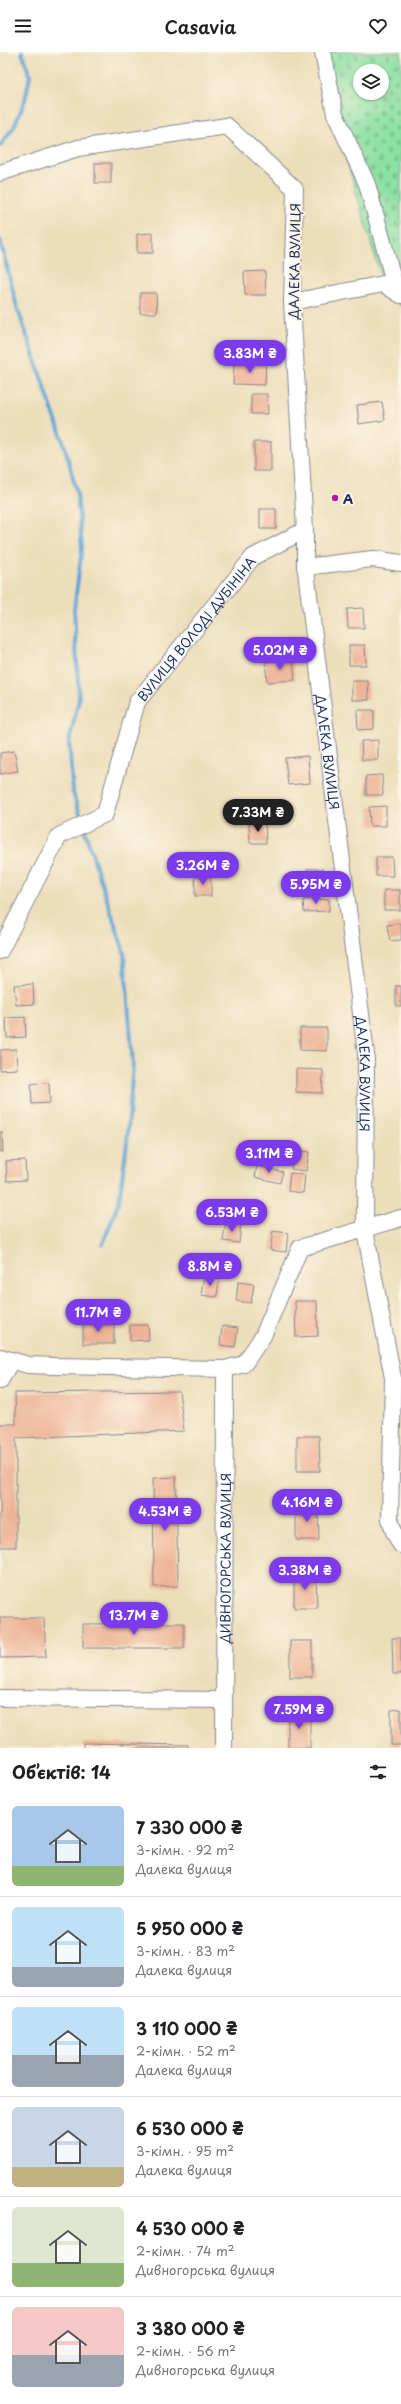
<!DOCTYPE html>
<html lang="uk">
<head>
<meta charset="utf-8">
<style>
	body { margin:0; font-family:"Playpen Sans",sans-serif; background:#f2f2f2; color:#202124; height:100vh; display:flex; flex-direction:column; font-size:15px; white-space:nowrap }
	* { box-sizing:border-box; margin:0 }
	p { font-size:13px; color:#757577 }
	.icon { flex:none; width:22px; height:22px; fill:none; stroke:currentColor; stroke-width:2; stroke-linecap:round; stroke-linejoin:round }
	.map { position:relative; height:1696px; overflow:hidden }
	.drawer { display:flex; flex-direction:column; background:#fff; flex:1 }
	.drawer>* { flex:none }
	.tools { position:absolute; left:353px; top:12px; display:grid; gap:8px }
	.tools a { display:grid; place-items:center; width:36px; height:36px; border-radius:50%; background:#fff; box-shadow:0 1px 3px #0004; font-size:20px }
	.price { position:absolute; translate:-50% -34px; padding:0 9px; border-radius:14px; background:#7c3aed; color:#fff; font-size:13px; line-height:26px; filter:drop-shadow(0 1px 2px #0008) }
	.price::after { content:''; position:absolute; left:50%; top:24px; width:12px; height:9px; margin-left:-6px; background:inherit; clip-path:polygon(0 0,100% 0,50% 100%) }
	.price.current { background:#222; color:#fff }
	ul { padding:0; list-style:none }
	li { display:flex; align-items:center; gap:12px; height:100px; padding:0 12px }
	li+li { border-top:1px solid #e0e0e0 }
	li span { display:grid; place-items:center; flex:none; width:112px; height:80px; border-radius:6px; color:#555 }
	li>.icon { margin-inline-start:auto }
	span .icon { width:48px; height:48px; fill:#fffc; stroke-width:1 }
	li b { font-size:17px }
	h2 { display:flex; justify-content:space-between; align-items:center; height:48px; padding:0 12px; font-size:17px }
	header { display:flex; justify-content:space-between; align-items:center; height:52px; padding:0 12px; background:#fff; font-size:18px; font-weight:600 }
	.map>svg:first-child { display:block }
	.cemetery { fill:url(#cemetery-stones); stroke:#538880; fill-rule:evenodd }
	.lines { fill:none; stroke-linecap:round; stroke-linejoin:round }
	.stream { stroke:#5ca3d2; stroke-width:4 }
	.building { fill:#edb396 }
	.minor-casing { stroke:#84868c; stroke-width:18 }
	.minor { stroke:#fff; stroke-width:16 }
	.poi-dot { fill:#b5179e; stroke:#fcf5e5; stroke-width:1.5 }
	.labels { text-anchor:middle; dominant-baseline:central; stroke-width:4; stroke-linejoin:round; paint-order:stroke }
	.street-label { font-size:13px; fill:#1b2f5e; stroke:#fcf5e5 }
	.poi-label { font-size:13px; font-weight:bold; fill:#1b2f5e; stroke:#fcf5e5; text-anchor:start }
</style>
</head>
<body>
<header><svg class="icon" aria-label="menu" viewBox="0 0 24 24"><path d="M4 6h16M4 12h16M4 18h16"/></svg>Casavia<svg class="icon" aria-label="heart" viewBox="0 0 24 24"><path d="M12 20l-8-8c-3-5 5-10 8-4 3-6 11-1 8 4z"/></svg></header>
<div class="map">
<svg width="401" height="1696" viewBox="0 0 401 1696">
	<defs>
		<pattern id="cemetery-stones" width="16" height="16" patternUnits="userSpaceOnUse"><rect width="16" height="16" fill="#8be0a2"/><path d="M2 7V4a2 2 0 0 1 4 0v3zM10 15v-3a2 2 0 0 1 4 0v3z" fill="#77c08e"/></pattern>
	</defs>
	<rect width="100%" height="100%" fill="#fcf5e5"/>
	<filter id="ink" filterUnits="userSpaceOnUse"><feTurbulence type="fractalNoise" baseFrequency=".025" numOctaves="2"/><feDisplacementMap in="SourceGraphic" scale="8" xChannelSelector="R" yChannelSelector="G"/><feConvolveMatrix kernelMatrix="1 2 1 2 8 2 1 2 1" color-interpolation-filters="sRGB"/></filter>
	<filter id="wash" filterUnits="userSpaceOnUse"><feTurbulence type="fractalNoise" baseFrequency=".012" numOctaves="4" result="noise"/><feDisplacementMap in="SourceGraphic" scale="16" xChannelSelector="R" yChannelSelector="G"/><feGaussianBlur stdDeviation="0.9" result="paint"/><feColorMatrix in="noise" values="0 0 0 0 0 0 0 0 0 0 0 0 0 0 0 0 0 1.4 0 .05"/><feComposite in="paint" operator="in"/></filter>
	<g filter="url(#wash)">
		<rect width="100%" height="100%" fill="#eddebb"/>
		<!-- cemetery -->
		<path class="cemetery" d="M323,0H401V255L383,232L342,92ZM360,19H382V41H360Z"/>
		<g class="lines">
			<!-- stream -->
			<g class="stream">
				<polyline points="0,94 14,75 25,48 30,24 22,0"/>
				<polyline points="0,188 17,255 65,395 77,442 82,496 74,558 79,647 69,690 73,741 82,768"/>
				<polyline points="84,777 124,900 133,1012 127,1091 119,1149 103,1192"/>
			</g>
		</g>
		<g id="blocks">
			<!-- building -->
			<g class="building">
				<rect x="95" y="111" width="16" height="20"/>
				<polygon points="153,181 153,201 137,201 137,182"/>
				<polygon points="265,219 266,243 245,243 244,220"/>
				<polygon points="140,241 156,241 157,261 140,261"/>
				<polygon points="234,311 266,312 265,333 233,332"/>
				<polygon points="251,342 267,342 268,362 251,362"/>
				<polygon points="382,350 385,368 359,372 357,353"/>
				<rect x="254" y="390" width="17" height="29"/>
				<rect x="260" y="457" width="16" height="20"/>
				<polygon points="363,556 364,576 348,576 347,557"/>
				<polygon points="349,593 365,593 366,613 349,613"/>
				<polygon points="293,608 295,628 267,630 265,610"/>
				<polygon points="352,629 368,629 369,648 352,648"/>
				<polygon points="357,658 374,658 374,677 358,678"/>
				<polygon points="378,688 378,708 362,708 361,689"/>
				<polygon points="14,699 18,719 0,722 0,701"/>
				<polygon points="308,704 310,731 288,733 285,706"/>
				<polygon points="382,723 383,743 366,743 366,724"/>
				<polygon points="386,754 386,774 370,774 369,755"/>
				<polygon points="249,771 265,771 266,791 250,791"/>
				<polygon points="376,805 392,805 393,824 376,824"/>
				<polygon points="307,817 323,817 324,837 307,837"/>
				<rect x="195" y="824" width="16" height="20"/>
				<rect x="384" y="838" width="16" height="20"/>
				<polygon points="329,847 329,859 304,860 303,848"/>
				<polygon points="401,871 401,888 390,889 387,873"/>
				<polygon points="33,932 34,952 16,953 14,933"/>
				<rect x="396" y="934" width="5" height="20"/>
				<polygon points="25,965 26,985 7,986 6,966"/>
				<polygon points="300,976 327,976 327,999 300,998"/>
				<polygon points="16,997 17,1017 0,1018 0,998"/>
				<polygon points="296,1017 323,1018 322,1041 296,1040"/>
				<polygon points="49,1031 50,1051 32,1052 31,1032"/>
				<polygon points="0,1080 2,1080 3,1100 0,1100"/>
				<polygon points="293,1098 309,1100 306,1119 291,1117"/>
				<polygon points="25,1108 26,1128 7,1129 6,1109"/>
				<polygon points="257,1114 283,1120 280,1131 255,1125"/>
				<polygon points="290,1121 305,1123 303,1141 288,1139"/>
				<polygon points="226,1170 241,1172 239,1191 223,1189"/>
				<polygon points="273,1179 288,1181 286,1200 270,1198"/>
				<polygon points="204,1224 219,1226 217,1245 201,1243"/>
				<polygon points="238,1230 254,1232 251,1251 236,1249"/>
				<polygon points="295,1249 317,1249 318,1284 296,1285"/>
				<rect x="83" y="1270" width="31" height="22"/>
				<polygon points="130,1273 148,1273 149,1288 130,1289"/>
				<polygon points="222,1274 238,1276 235,1295 220,1293"/>
				<polygon points="179,1339 184,1379 16,1386 16,1495 0,1495 0,1372 16,1372 15,1341"/>
				<polygon points="297,1384 319,1384 320,1419 297,1419"/>
				<polygon points="176,1425 178,1534 154,1535 153,1426"/>
				<polygon points="296,1453 318,1453 319,1488 296,1488"/>
				<polygon points="294,1521 316,1521 317,1556 294,1556"/>
				<polygon points="0,1566 44,1566 46,1605 0,1606"/>
				<polygon points="184,1571 184,1596 83,1596 83,1572"/>
				<polygon points="392,1586 401,1586 401,1622 393,1622"/>
				<rect x="290" y="1589" width="22" height="36"/>
				<polygon points="401,1657 401,1693 391,1693 391,1658"/>
				<polygon points="310,1660 310,1696 288,1696 288,1661"/>
				<polygon points="83,1691 188,1693 188,1696 83,1696"/>
			</g>
		</g>
	</g>
	<g filter="url(#ink)">
		<use href="#blocks" fill-opacity="0" stroke="#84868c" stroke-width="1"/>
		<g class="lines">
			<!-- minor casing -->
			<g class="minor-casing">
				<g id="minor">
					<polyline points="323,0 335,62 367,132 397,241"/>
					<path id="s1" d="M0,121L78,96L227,74L295,137L292,250L305,478V511L366,1002L365,1178L393,1326L390,1467L394,1480L401,1493"/>
					<polyline points="292,250 383,232 401,243"/>
					<polyline points="305,515 373,507 401,511"/>
					<path id="s2" d="M0,899L59,784L105,762L137,650L253,505L305,478"/>
					<polyline points="0,1305 28,1313 55,1314 225,1317 244,1312 263,1284 300,1196 401,1166"/>
					<polyline points="0,1329 11,1309"/>
					<polyline points="0,1646 223,1648"/>
					<path id="s3" d="M224,1696L225,1317"/>
				</g>
			</g>
			<!-- minor -->
			<use href="#minor" class="minor"/>
		</g>
	</g>
	<!-- markers -->
	<circle class="poi-dot" cx="335" cy="446" r="4"/>
	<g class="labels">
		<!-- street labels -->
		<g class="street-label">
			<text transform="translate(294 209) rotate(-89)">ДАЛЕКА ВУЛИЦЯ</text>
			<text stroke="none"><textPath href="#s2" startOffset="391">ВУЛИЦЯ ВОЛОДІ ДУБІНІНА</textPath></text>
			<text stroke="none"><textPath href="#s1" startOffset="890">ДАЛЕКА ВУЛИЦЯ</textPath></text>
			<text stroke="none"><textPath href="#s1" startOffset="1214">ДАЛЕКА ВУЛИЦЯ</textPath></text>
			<text stroke="none"><textPath href="#s3" startOffset="190">ДИВНОГОРСЬКА ВУЛИЦЯ</textPath></text>
		</g>
		<!-- poi labels -->
		<g class="poi-label">
			<text x="343" y="446">А</text>
		</g>
	</g>
</svg>
<div class="tools">
<a><svg class="icon" aria-label="layers" viewBox="0 0 24 24"><path d="M12 4l9 5-9 5-9-5zM3 14l9 5 9-5"/></svg></a>
</div>
<b class="price" style="left:250px;top:322px">3.83M ₴</b>
<b class="price" style="left:280px;top:619px">5.02M ₴</b>
<b class="price current" style="left:258px;top:781px">7.33M ₴</b>
<b class="price" style="left:203px;top:834px">3.26M ₴</b>
<b class="price" style="left:316px;top:853px">5.95M ₴</b>
<b class="price" style="left:269px;top:1122px">3.11M ₴</b>
<b class="price" style="left:232px;top:1181px">6.53M ₴</b>
<b class="price" style="left:210px;top:1235px">8.8M ₴</b>
<b class="price" style="left:98px;top:1281px">11.7M ₴</b>
<b class="price" style="left:307px;top:1471px">4.16M ₴</b>
<b class="price" style="left:165px;top:1480px">4.53M ₴</b>
<b class="price" style="left:305px;top:1539px">3.38M ₴</b>
<b class="price" style="left:134px;top:1584px">13.7M ₴</b>
<b class="price" style="left:299px;top:1678px">7.59M ₴</b>
</div>
<section class="drawer">
<h2>Об’єктів: 14<svg class="icon" aria-label="filters" viewBox="0 0 24 24"><path d="M4 7h16M4 17h16"/><circle cx="9" cy="7" r="2"/><circle cx="15" cy="17" r="2"/></svg></h2>
<ul>
<li><span style="background:linear-gradient(#a9c7e8 75%,#8fb573 0)"><svg class="icon" aria-label="home" viewBox="0 0 24 24"><path d="M3 11l9-7 9 7M6 9v11h12V9"/></svg></span><div><b>7 330 000 ₴</b><p>3-кімн. · 92 m²</p><p>Далека вулиця</p></div></li>
<li><span style="background:linear-gradient(#bfe0f5 75%,#9aa5b1 0)"><svg class="icon" aria-label="home" viewBox="0 0 24 24"><path d="M3 11l9-7 9 7M6 9v11h12V9"/></svg></span><div><b>5 950 000 ₴</b><p>3-кімн. · 83 m²</p><p>Далека вулиця</p></div></li>
<li><span style="background:linear-gradient(#bfe0f5 60%,#9aa5b1 0)"><svg class="icon" aria-label="home" viewBox="0 0 24 24"><path d="M3 11l9-7 9 7M6 9v11h12V9"/></svg></span><div><b>3 110 000 ₴</b><p>2-кімн. · 52 m²</p><p>Далека вулиця</p></div></li>
<li><span style="background:linear-gradient(#c9d6e8 75%,#c2b280 0)"><svg class="icon" aria-label="home" viewBox="0 0 24 24"><path d="M3 11l9-7 9 7M6 9v11h12V9"/></svg></span><div><b>6 530 000 ₴</b><p>3-кімн. · 95 m²</p><p>Далека вулиця</p></div></li>
<li><span style="background:linear-gradient(#dfe7d0 70%,#8fb573 0)"><svg class="icon" aria-label="home" viewBox="0 0 24 24"><path d="M3 11l9-7 9 7M6 9v11h12V9"/></svg></span><div><b>4 530 000 ₴</b><p>2-кімн. · 74 m²</p><p>Дивногорська вулиця</p></div></li>
<li><span style="background:linear-gradient(#f6c9c9 60%,#9aa5b1 0)"><svg class="icon" aria-label="home" viewBox="0 0 24 24"><path d="M3 11l9-7 9 7M6 9v11h12V9"/></svg></span><div><b>3 380 000 ₴</b><p>2-кімн. · 56 m²</p><p>Дивногорська вулиця</p></div></li>
</ul>
</section>
</body>
</html>
